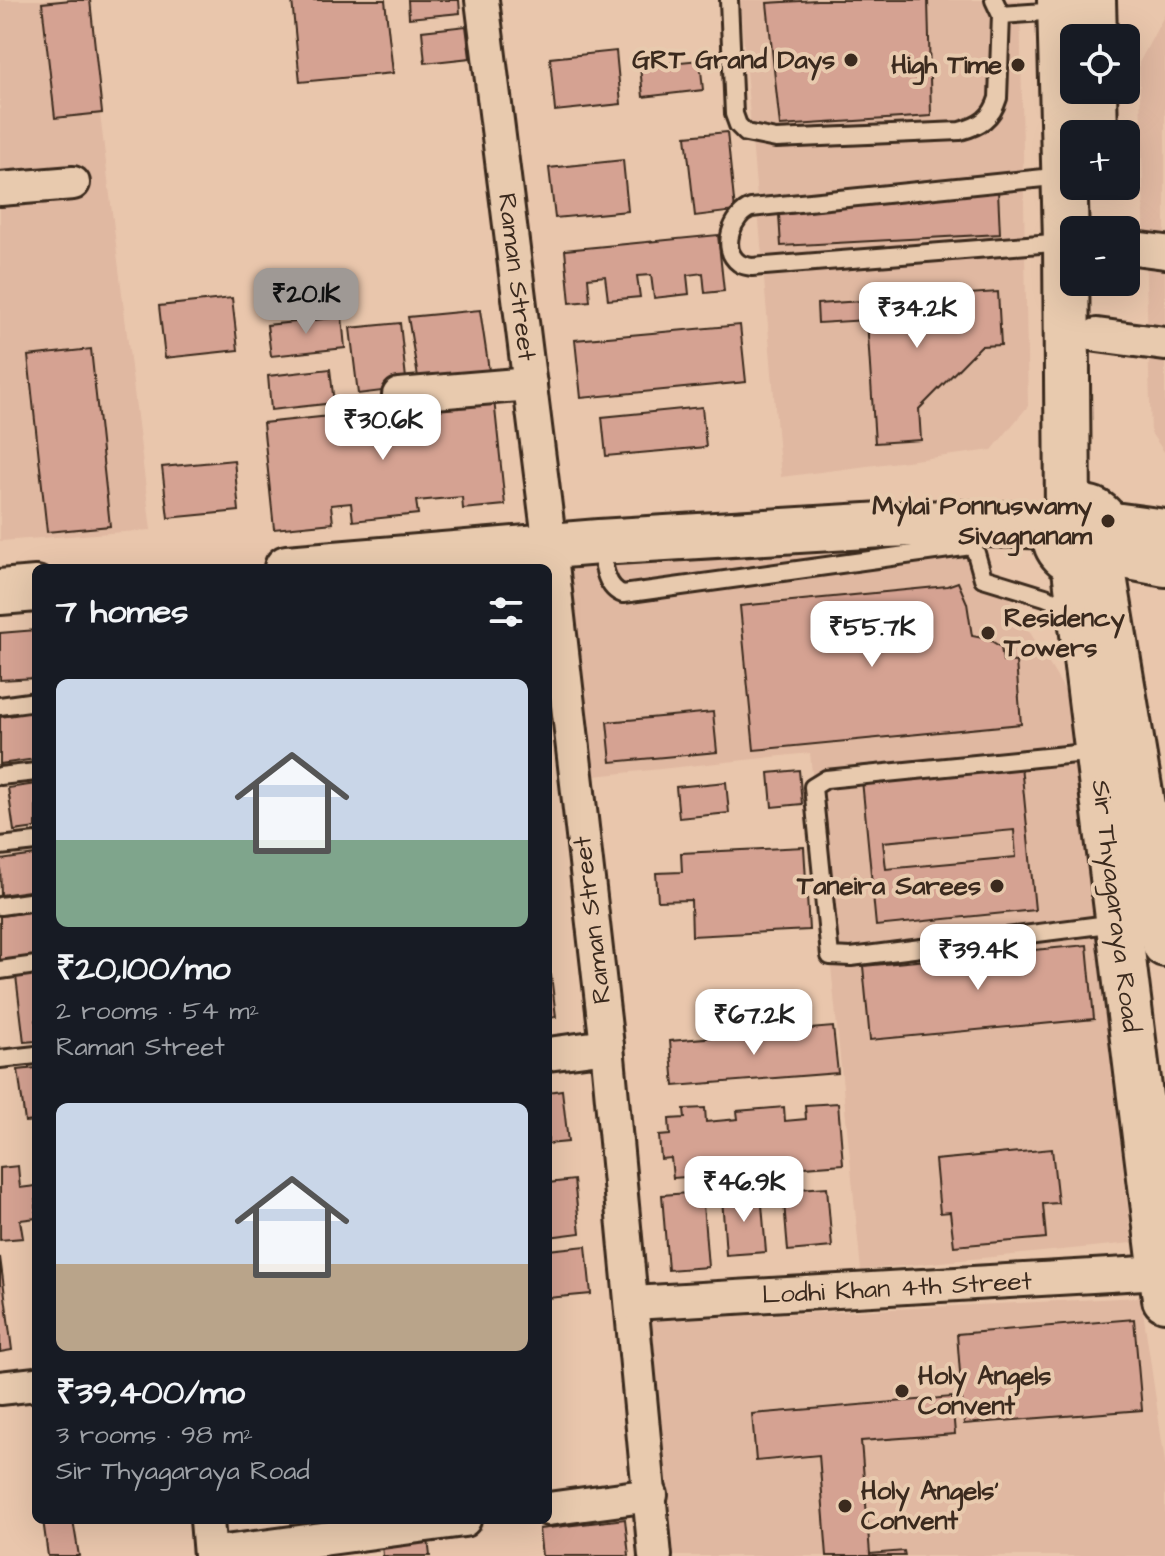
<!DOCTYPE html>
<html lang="en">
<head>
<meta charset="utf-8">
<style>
	body { margin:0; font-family:"Architects Daughter",sans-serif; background:#242831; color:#f1f3f6; height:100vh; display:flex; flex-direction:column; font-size:30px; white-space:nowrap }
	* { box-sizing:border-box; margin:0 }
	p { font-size:26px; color:#9ea1a6 }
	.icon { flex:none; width:44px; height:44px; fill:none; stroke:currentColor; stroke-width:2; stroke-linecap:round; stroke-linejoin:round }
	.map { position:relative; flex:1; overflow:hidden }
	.panel { position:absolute; left:32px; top:564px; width:520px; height:960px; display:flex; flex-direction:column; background:#171b24; border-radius:12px; box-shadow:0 8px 32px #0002 }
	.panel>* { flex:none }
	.controls { position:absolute; left:1060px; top:24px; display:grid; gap:16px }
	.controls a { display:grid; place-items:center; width:80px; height:80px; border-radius:12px; background:#171b24; box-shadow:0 8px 32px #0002; font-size:40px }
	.price { position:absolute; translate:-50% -68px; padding:0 18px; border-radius:16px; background:#fff; color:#222; font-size:26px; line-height:52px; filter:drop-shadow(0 2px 4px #0008) }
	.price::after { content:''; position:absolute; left:50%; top:48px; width:24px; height:18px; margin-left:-12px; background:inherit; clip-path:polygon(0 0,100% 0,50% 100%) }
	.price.selected { background:#9f9995; color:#111 }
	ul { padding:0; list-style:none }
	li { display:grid; align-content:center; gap:16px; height:424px; padding:0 24px }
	li span { display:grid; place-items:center; height:248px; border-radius:12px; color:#555 }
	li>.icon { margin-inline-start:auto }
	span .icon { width:144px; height:144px; fill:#fffc; stroke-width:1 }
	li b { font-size:34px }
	h2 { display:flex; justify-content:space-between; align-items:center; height:96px; padding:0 24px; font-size:34px }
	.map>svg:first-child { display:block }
	.built { fill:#e0b8a1 }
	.building { fill:#d5a292; stroke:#3b2a1e; stroke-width:2; fill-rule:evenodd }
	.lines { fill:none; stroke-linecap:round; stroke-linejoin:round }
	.lane-casing { stroke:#3b2a1e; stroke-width:22 }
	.street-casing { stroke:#3b2a1e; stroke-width:38 }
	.secondary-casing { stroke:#3b2a1e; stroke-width:50 }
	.lane { stroke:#e8caae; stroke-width:16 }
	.street { stroke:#e8caae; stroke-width:32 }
	.secondary { stroke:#e8caae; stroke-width:44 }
	.poi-dot { fill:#3b2a1e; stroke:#e8caae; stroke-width:3 }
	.labels { text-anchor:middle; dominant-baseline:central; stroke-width:8; stroke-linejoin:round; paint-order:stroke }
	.poi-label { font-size:26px; font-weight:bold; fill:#3b2a1e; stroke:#e8caae; text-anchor:end }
	.street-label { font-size:26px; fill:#3b2a1e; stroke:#e8caae }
</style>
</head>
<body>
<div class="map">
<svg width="1165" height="1556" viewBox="0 0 1165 1556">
	<rect width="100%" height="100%" fill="#e9c6ac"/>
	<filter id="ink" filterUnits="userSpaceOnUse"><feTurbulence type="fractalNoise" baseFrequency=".0125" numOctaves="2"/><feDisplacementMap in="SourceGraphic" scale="16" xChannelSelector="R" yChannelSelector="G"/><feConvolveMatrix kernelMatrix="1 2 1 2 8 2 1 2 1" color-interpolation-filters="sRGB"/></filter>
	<g filter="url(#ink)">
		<!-- built -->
		<g class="built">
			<polygon points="0,0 86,0 151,530 0,541"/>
			<polygon points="740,0 1020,0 1028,406 992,450 781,477"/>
			<polygon points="1165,14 1165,453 1151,433 1139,63"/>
			<polygon points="561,551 986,559 1067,694 1132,1243 861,1270 810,753 585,777"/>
			<polygon points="1141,1297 1165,1462 1165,1556 667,1556 642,1321"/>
		</g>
		<!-- building -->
		<g class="building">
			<polygon points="71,0 90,0 102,113 55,118 42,3"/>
			<polygon points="292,0 385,0 393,73 300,82"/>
			<polygon points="408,0 459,0 460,13 409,18"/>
			<polygon points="817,0 928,0 931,116 780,126 767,3"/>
			<polygon points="466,26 470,58 425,63 422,31"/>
			<polygon points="616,51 621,104 555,111 550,58"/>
			<polygon points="700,60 703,90 643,97 640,66"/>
			<polygon points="727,132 735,211 695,216 686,136"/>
			<polygon points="623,160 628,211 555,218 549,168"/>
			<polygon points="998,190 1000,234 781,246 779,215"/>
			<polygon points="718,235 724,291 705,293 703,273 687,275 689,294 654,298 651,275 637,276 640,297 608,300 605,276 588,278 590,301 570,303 565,250"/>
			<polygon points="998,292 1001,345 981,346 919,409 921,440 875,443 867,320 818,323 817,304"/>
			<polygon points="232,298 238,350 165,358 159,306"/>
			<polygon points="480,310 490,377 419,383 408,317"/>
			<polygon points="342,317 345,348 271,356 267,325"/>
			<polygon points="400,323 407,388 358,394 350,328"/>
			<polygon points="740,325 746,382 581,398 575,340"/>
			<polygon points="91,349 110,526 47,532 28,356"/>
			<polygon points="330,369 334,403 271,410 268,376"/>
			<polygon points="494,399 505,505 463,509 462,497 416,501 418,514 353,521 351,503 331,505 333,523 274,529 263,423"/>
			<polygon points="702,407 706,447 606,456 602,417"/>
			<polygon points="234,460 239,511 168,518 162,467"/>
			<polygon points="958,582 967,603 972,636 988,639 1001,647 1003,661 1016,662 1021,724 754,750 740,606 947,586"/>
			<polygon points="36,630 36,678 0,680 0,633"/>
			<polygon points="36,712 36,759 0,764 0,717"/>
			<polygon points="713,712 717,752 611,762 607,722"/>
			<path d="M1021,765L1035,910L876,926L862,780ZM1014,830L1016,857L886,869L883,842Z"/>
			<polygon points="799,770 802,804 772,807 769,773"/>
			<polygon points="726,782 729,813 679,818 676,787"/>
			<polygon points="36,784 36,828 14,831 8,788"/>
			<polygon points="804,847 809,930 692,936 691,900 658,901 656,873 682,872 681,853"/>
			<polygon points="36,855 36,890 1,895 0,860"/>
			<polygon points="36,911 36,957 0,962 0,916"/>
			<polygon points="1087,945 1094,1019 870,1040 863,966"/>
			<polygon points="36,974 36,1041 24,1042 16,976"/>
			<polygon points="548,975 551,975 556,1017 548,1018"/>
			<polygon points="833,1027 838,1073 674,1086 670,1041"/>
			<polygon points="36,1068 36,1121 25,1122 18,1070"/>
			<polygon points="562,1090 568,1142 548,1144 548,1092"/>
			<polygon points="838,1103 843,1164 741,1172 740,1165 711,1168 712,1175 673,1178 671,1158 661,1159 659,1136 670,1135 669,1119 685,1118 684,1109 705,1108 706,1122 738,1119 737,1111 784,1107 785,1121 806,1119 805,1105"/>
			<polygon points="1052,1149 1058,1203 1043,1204 1046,1238 954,1246 950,1212 940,1213 935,1160"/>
			<polygon points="18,1166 20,1188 36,1186 36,1218 20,1220 23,1238 0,1240 0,1168"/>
			<polygon points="574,1180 580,1233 548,1237 548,1183"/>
			<polygon points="827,1187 832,1247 788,1251 783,1190"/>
			<polygon points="702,1192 708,1267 668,1270 662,1195"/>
			<polygon points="761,1193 766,1252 726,1255 722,1197"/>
			<polygon points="586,1246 591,1294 548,1298 548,1250"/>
			<polygon points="0,1257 12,1350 0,1352"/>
			<polygon points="1134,1319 1142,1410 964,1424 957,1334"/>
			<polygon points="952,1397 955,1434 861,1441 870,1554 904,1551 905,1556 827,1556 819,1455 756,1461 752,1414"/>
			<polygon points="625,1519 629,1556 542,1556 539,1529"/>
			<polygon points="43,1520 73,1520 79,1556 48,1556"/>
			<polygon points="428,1539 430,1556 383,1556 382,1544"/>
		</g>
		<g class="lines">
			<!-- lane casing -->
			<g class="lane-casing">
				<g id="lane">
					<path d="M729,0L734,114L738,125L746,133L776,139L960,131C980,126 992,118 998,98L1001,15L994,0"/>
					<polyline points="1001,15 1059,11"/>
					<path d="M1063,176L751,208C733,214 719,249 739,263C743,266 748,266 752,267L1065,242"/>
					<path d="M600,543C603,560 604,588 623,594L971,546L976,553L983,578L1045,597L1077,610"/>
					<polyline points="0,706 36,701"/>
					<polyline points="1096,752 826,779 813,787 830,956 851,957 1116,923"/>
					<polyline points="0,776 36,772"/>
					<polyline points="0,846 36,842"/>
					<polyline points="0,906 36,901"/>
					<polyline points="0,970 36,965"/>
					<polyline points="0,1059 36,1055"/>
				</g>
			</g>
			<!-- street casing -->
			<g class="street-casing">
				<g id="street">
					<polyline points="482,0 550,547 607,1046 655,1556"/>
					<polyline points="0,189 73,183"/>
					<polyline points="1126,247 1165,252"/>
					<polyline points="1097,335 1165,344"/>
					<polyline points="399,395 530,384"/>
					<polyline points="548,1054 607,1046"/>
					<polyline points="633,1303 1161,1272"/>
					<polyline points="0,1388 36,1384"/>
					<polyline points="548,1509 651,1495"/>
					<polyline points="207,1520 210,1556"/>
					<polyline points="210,1554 464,1520"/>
				</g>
			</g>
			<!-- secondary casing -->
			<g class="secondary-casing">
				<g id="secondary">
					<polyline points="1060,0 1066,242 1068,512"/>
					<polyline points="1093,0 1094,38"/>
					<polyline points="1094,90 1095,134"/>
					<circle cx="1082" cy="535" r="27"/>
					<polyline points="1106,524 1165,532"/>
					<polyline points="1103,552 1165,564"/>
					<polyline points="1074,561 1165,1299"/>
					<polyline points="287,568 599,542 883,525 950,523 1056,526"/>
					<polyline points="1103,570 1165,944"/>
					<polyline points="0,592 36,589"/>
				</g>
			</g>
			<!-- lane -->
			<use href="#lane" class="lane"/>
			<!-- street -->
			<use href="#street" class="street"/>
			<!-- secondary -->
			<use href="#secondary" class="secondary"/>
		</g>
	</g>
	<!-- markers -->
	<g class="poi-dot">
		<circle cx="851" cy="60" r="8"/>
		<circle cx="1018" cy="65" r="8"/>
		<circle cx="1108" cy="521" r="8"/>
		<circle cx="988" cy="633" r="8"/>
		<circle cx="997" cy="886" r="8"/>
		<circle cx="902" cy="1391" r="8"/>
		<circle cx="845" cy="1506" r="8"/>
	</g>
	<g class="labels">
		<!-- poi labels -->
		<g class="poi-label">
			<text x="835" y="60">GRT Grand Days</text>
			<text x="1002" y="65">High Time</text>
			<text x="1092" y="506">Mylai Ponnuswamy<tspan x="1092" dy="30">Sivagnanam</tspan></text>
			<text x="1004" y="618" text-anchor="start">Residency<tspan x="1004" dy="30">Towers</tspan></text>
			<text x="981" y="886">Taneira Sarees</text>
			<text x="918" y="1376" text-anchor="start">Holy Angels<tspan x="918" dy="30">Convent</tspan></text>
			<text x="861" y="1491" text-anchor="start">Holy Angels'<tspan x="861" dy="30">Convent</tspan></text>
		</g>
		<!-- street labels -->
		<g class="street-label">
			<text transform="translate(517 277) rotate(83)">Raman Street</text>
			<text transform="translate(1116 906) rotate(83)">Sir Thyagaraya Road</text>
			<text transform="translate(592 920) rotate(-97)">Raman Street</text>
			<text transform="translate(897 1288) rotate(-3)">Lodhi Khan 4th Street</text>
		</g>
	</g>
</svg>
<div class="controls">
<a><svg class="icon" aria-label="locate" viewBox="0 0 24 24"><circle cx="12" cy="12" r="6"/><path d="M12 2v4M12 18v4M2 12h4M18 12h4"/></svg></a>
<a>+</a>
<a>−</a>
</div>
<b class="price selected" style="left:306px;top:336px">₹20.1K</b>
<b class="price" style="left:917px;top:350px">₹34.2K</b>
<b class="price" style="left:383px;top:462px">₹30.6K</b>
<b class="price" style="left:872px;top:669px">₹55.7K</b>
<b class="price" style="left:978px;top:992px">₹39.4K</b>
<b class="price" style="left:754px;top:1057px">₹67.2K</b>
<b class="price" style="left:744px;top:1224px">₹46.9K</b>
<section class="panel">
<h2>7 homes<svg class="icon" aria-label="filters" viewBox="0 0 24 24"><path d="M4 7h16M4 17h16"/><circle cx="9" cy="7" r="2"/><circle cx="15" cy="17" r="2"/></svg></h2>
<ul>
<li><span style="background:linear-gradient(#c9d6e8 65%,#7fa58c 0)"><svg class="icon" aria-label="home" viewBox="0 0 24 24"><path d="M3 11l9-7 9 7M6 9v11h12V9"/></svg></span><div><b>₹20,100/mo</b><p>2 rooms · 54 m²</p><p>Raman Street</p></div></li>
<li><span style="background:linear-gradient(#c9d6e8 65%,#b9a48a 0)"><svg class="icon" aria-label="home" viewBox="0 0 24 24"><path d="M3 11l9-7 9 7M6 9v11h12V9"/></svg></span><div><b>₹39,400/mo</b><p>3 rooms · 98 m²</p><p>Sir Thyagaraya Road</p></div></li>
</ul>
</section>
</div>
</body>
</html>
